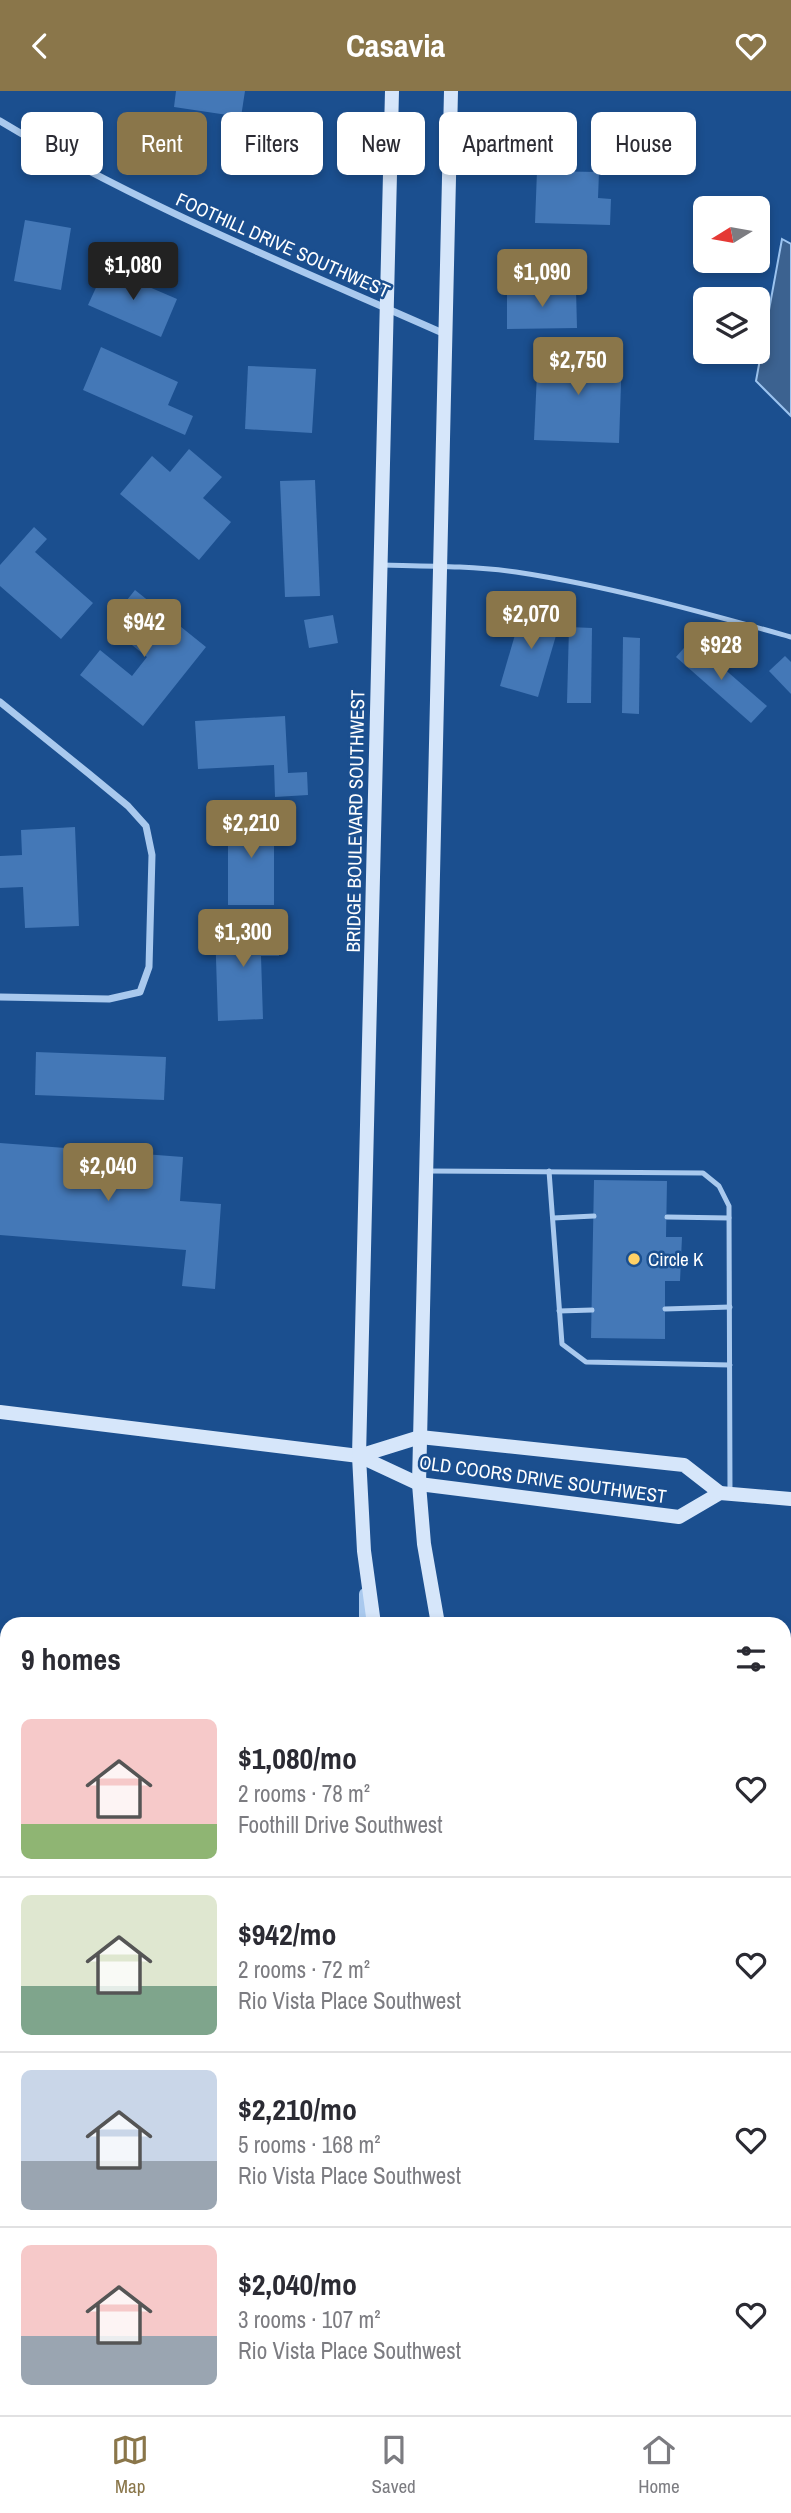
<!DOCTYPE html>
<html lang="en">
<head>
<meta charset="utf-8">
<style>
	body { margin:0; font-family:"Archivo Narrow",sans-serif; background:#f7f7f7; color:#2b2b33; height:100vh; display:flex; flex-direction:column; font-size:26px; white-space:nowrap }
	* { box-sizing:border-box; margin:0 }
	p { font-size:23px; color:#7c7c81 }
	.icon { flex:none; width:38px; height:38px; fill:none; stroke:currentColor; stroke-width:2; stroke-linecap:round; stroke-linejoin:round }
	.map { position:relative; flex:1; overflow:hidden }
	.panel { position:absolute; left:0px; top:1526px; width:791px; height:798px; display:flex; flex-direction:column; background:#fff; border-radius:21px 21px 0 0; box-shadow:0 4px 10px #0003 }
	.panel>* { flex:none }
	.guide { position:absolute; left:21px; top:21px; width:749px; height:63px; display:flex; gap:14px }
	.needle { width:46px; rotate:259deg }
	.controls { position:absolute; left:693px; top:105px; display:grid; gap:14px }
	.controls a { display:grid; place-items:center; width:77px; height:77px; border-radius:10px; background:#fff; box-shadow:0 4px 10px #0003; font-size:35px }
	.price { position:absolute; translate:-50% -60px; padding:0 16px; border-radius:7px; background:#8a764a; color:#fff; font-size:23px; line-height:46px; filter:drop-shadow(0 2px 4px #0008) }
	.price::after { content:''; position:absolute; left:50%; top:42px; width:21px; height:16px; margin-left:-10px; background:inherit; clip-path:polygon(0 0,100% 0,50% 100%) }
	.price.selected { background:#222; color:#fff }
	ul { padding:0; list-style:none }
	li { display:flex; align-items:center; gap:21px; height:175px; padding:0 21px }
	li+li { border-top:2px solid #e1e1e2 }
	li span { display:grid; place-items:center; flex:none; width:196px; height:140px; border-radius:10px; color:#555 }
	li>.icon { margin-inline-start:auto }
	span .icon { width:84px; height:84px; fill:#fffc; stroke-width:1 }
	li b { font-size:30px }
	h2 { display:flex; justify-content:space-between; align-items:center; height:84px; padding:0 21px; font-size:30px }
	.tag { padding:0 24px; border-radius:10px; background:#fff; box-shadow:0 4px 10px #0003; font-size:24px; line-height:63px }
	.tag.selected { background:#8a764a; color:#fff }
	header { display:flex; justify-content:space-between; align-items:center; height:91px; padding:0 21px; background:#8a764a; color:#fff; font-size:32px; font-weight:800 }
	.tabs { display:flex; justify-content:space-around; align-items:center; height:98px; border-top:2px solid #e1e1e2; background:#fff; font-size:19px; color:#7c7c81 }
	.tabs a { display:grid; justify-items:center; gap:4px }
	.tabs .selected { color:#8a764a }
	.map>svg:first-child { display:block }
	.water { fill:#3c6290; stroke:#9cc4f0; stroke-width:2 }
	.building { fill:#4478b7 }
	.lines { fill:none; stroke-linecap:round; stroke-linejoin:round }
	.service { stroke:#a9c9ee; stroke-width:5 }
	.minor { stroke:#a9c9ee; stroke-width:7 }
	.tertiary { stroke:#a9c9ee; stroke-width:12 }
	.secondary { stroke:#d6e6fa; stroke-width:14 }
	.poi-dot { fill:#ffd166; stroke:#1b4f8f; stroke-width:2.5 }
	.labels { text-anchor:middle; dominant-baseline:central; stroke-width:5; stroke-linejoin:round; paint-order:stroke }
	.street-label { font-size:19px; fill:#fff; stroke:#1b4f8f }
	.poi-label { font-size:19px; fill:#fff; stroke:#1b4f8f; text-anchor:start }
</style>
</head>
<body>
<header><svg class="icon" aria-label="back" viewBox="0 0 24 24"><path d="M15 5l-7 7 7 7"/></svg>Casavia<svg class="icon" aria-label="heart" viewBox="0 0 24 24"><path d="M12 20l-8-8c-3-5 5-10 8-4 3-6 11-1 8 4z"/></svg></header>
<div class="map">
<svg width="791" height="2324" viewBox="0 0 791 2324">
	<rect width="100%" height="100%" fill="#1b4f8f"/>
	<!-- water -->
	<polygon class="water" points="782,148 791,153 791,325 756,290"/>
	<!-- building -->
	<g class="building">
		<polygon points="176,0 245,0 241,26 174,16"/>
		<polygon points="537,80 599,81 598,107 611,108 610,134 535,132"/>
		<polygon points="25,129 71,137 61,199 14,190"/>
		<polygon points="105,177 177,208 161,246 88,214"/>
		<polygon points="576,198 577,237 507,238 507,200"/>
		<polygon points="101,256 178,291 168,314 193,325 185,344 83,299"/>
		<polygon points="538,260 622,263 619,352 534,349"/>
		<polygon points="248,275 316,278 312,342 245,338"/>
		<polygon points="189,358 222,386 203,407 231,431 199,469 120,403 152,365 170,381"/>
		<polygon points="315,389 320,505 285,506 280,390"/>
		<polygon points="34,436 47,448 35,461 93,512 61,548 0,495 0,474"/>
		<polygon points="135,499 206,556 143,635 80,584 100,559 132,585 147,566 107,534"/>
		<polygon points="524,513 562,524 538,606 500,595"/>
		<polygon points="333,524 338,552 309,557 304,529"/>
		<polygon points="569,536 592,537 591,612 567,612"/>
		<polygon points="623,546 640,547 639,623 622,622"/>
		<polygon points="691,549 767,615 751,632 676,566"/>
		<polygon points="785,565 791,571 791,603 769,580"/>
		<polygon points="285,625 288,682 307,681 308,704 275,706 274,674 198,678 195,630"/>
		<polygon points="228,724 274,725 274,814 228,814"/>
		<polygon points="75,736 79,835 25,837 23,796 0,797 0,765 22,764 21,739"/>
		<polygon points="278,834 279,865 261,865 263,928 218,930 215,836"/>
		<polygon points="36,961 166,966 164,1009 35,1004"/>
		<polygon points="0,1052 183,1066 180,1110 221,1113 215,1198 182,1195 186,1159 0,1144"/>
		<polygon points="594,1089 667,1090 666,1146 682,1146 680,1190 665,1190 665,1248 591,1247"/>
		<polygon points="7,1922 7,1976 0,1977 0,1923"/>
		<polygon points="7,2115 7,2181 0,2182 0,2117"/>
	</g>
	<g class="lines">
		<!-- service -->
		<g class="service">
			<path d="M383,474C427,475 473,475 516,481C609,495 701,521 791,546"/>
			<polyline points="428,1080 703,1082 719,1095 729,1115 730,1400"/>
			<polyline points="549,1080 562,1253 586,1271 730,1274"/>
			<polyline points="667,1126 729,1127"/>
			<polyline points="553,1127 594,1125"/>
			<polyline points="665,1218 730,1216"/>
			<polyline points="559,1220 592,1219"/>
		</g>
		<!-- minor -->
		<g class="minor">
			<path d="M0,30C141,115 294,176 445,243"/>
			<polyline points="0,611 88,682 128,715 146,735 152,764 149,876 140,901 109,908 0,906"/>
			<polyline points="0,2051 7,2049"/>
		</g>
		<!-- tertiary -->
		<g class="tertiary">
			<polyline points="365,1503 365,1533"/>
			<polyline points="361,2324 361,2317"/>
		</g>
		<!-- secondary -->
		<g class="secondary">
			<polyline points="0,1321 359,1365 419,1393 679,1426 720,1402 791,1408"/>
			<polyline points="359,1365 420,1346 684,1374 720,1402"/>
			<polyline points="374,1533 364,1460 359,1365 392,0"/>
			<polyline points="438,1533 424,1453 419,1393 451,0"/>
			<polyline points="693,2317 696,2324"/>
			<polyline points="765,2317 769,2324"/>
		</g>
	</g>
	<!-- markers -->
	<circle class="poi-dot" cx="634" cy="1168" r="7"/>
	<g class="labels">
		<!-- street labels -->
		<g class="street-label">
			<text transform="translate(283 154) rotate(24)">FOOTHILL DRIVE SOUTHWEST</text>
			<text transform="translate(355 730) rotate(-89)">BRIDGE BOULEVARD SOUTHWEST</text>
			<text transform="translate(543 1388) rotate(8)">OLD COORS DRIVE SOUTHWEST</text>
		</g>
		<!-- poi labels -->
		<g class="poi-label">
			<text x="648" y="1168">Circle K</text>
		</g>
	</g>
</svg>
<div class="controls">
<a><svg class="needle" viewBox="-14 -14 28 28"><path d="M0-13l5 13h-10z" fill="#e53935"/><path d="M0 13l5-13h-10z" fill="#7c7c81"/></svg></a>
<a><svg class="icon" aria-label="layers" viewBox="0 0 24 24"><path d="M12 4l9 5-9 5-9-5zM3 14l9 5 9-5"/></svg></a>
</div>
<b class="price selected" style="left:133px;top:211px">$1,080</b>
<b class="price" style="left:542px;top:218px">$1,090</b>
<b class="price" style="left:578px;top:306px">$2,750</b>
<b class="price" style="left:531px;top:560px">$2,070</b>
<b class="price" style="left:144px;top:568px">$942</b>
<b class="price" style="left:721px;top:591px">$928</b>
<b class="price" style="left:251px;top:769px">$2,210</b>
<b class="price" style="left:243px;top:878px">$1,300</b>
<b class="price" style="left:108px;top:1112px">$2,040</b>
<div class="guide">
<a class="tag">Buy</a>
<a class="tag selected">Rent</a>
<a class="tag">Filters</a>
<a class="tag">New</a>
<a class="tag">Apartment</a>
<a class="tag">House</a>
</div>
<section class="panel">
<h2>9 homes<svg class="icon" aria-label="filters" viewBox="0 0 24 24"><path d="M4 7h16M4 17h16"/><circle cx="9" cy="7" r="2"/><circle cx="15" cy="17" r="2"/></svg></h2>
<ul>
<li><span style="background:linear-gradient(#f6c9c9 75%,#8fb573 0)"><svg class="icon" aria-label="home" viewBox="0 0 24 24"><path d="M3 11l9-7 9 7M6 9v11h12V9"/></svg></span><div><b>$1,080/mo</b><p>2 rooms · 78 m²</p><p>Foothill Drive Southwest</p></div><svg class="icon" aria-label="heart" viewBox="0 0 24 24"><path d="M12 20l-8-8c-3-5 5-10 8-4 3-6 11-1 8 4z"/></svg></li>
<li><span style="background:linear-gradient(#dfe7d0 65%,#7fa58c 0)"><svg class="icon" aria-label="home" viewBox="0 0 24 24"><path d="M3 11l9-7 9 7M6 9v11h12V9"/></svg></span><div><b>$942/mo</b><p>2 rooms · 72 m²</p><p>Rio Vista Place Southwest</p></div><svg class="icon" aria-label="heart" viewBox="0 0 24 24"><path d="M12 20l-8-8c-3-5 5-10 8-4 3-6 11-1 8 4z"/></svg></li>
<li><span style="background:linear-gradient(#c9d6e8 65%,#9aa5b1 0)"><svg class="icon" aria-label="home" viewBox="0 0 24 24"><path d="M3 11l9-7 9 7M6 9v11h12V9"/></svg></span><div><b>$2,210/mo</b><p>5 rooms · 168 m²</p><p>Rio Vista Place Southwest</p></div><svg class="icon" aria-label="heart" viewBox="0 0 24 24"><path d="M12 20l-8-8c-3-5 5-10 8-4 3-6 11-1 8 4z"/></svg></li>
<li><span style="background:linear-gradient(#f6c9c9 65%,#9aa5b1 0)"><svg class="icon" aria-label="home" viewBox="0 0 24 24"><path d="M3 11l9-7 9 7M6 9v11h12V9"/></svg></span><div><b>$2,040/mo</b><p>3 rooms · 107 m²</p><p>Rio Vista Place Southwest</p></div><svg class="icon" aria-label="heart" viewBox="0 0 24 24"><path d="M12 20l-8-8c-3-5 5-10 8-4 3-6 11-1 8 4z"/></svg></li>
</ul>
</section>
</div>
<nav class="tabs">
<a class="selected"><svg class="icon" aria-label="map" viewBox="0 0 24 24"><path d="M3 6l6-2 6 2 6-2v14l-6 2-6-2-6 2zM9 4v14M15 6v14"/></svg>Map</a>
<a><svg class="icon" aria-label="saved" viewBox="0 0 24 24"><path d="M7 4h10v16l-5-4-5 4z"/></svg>Saved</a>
<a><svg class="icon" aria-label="home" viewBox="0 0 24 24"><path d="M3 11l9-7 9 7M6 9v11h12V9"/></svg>Home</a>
</nav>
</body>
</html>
